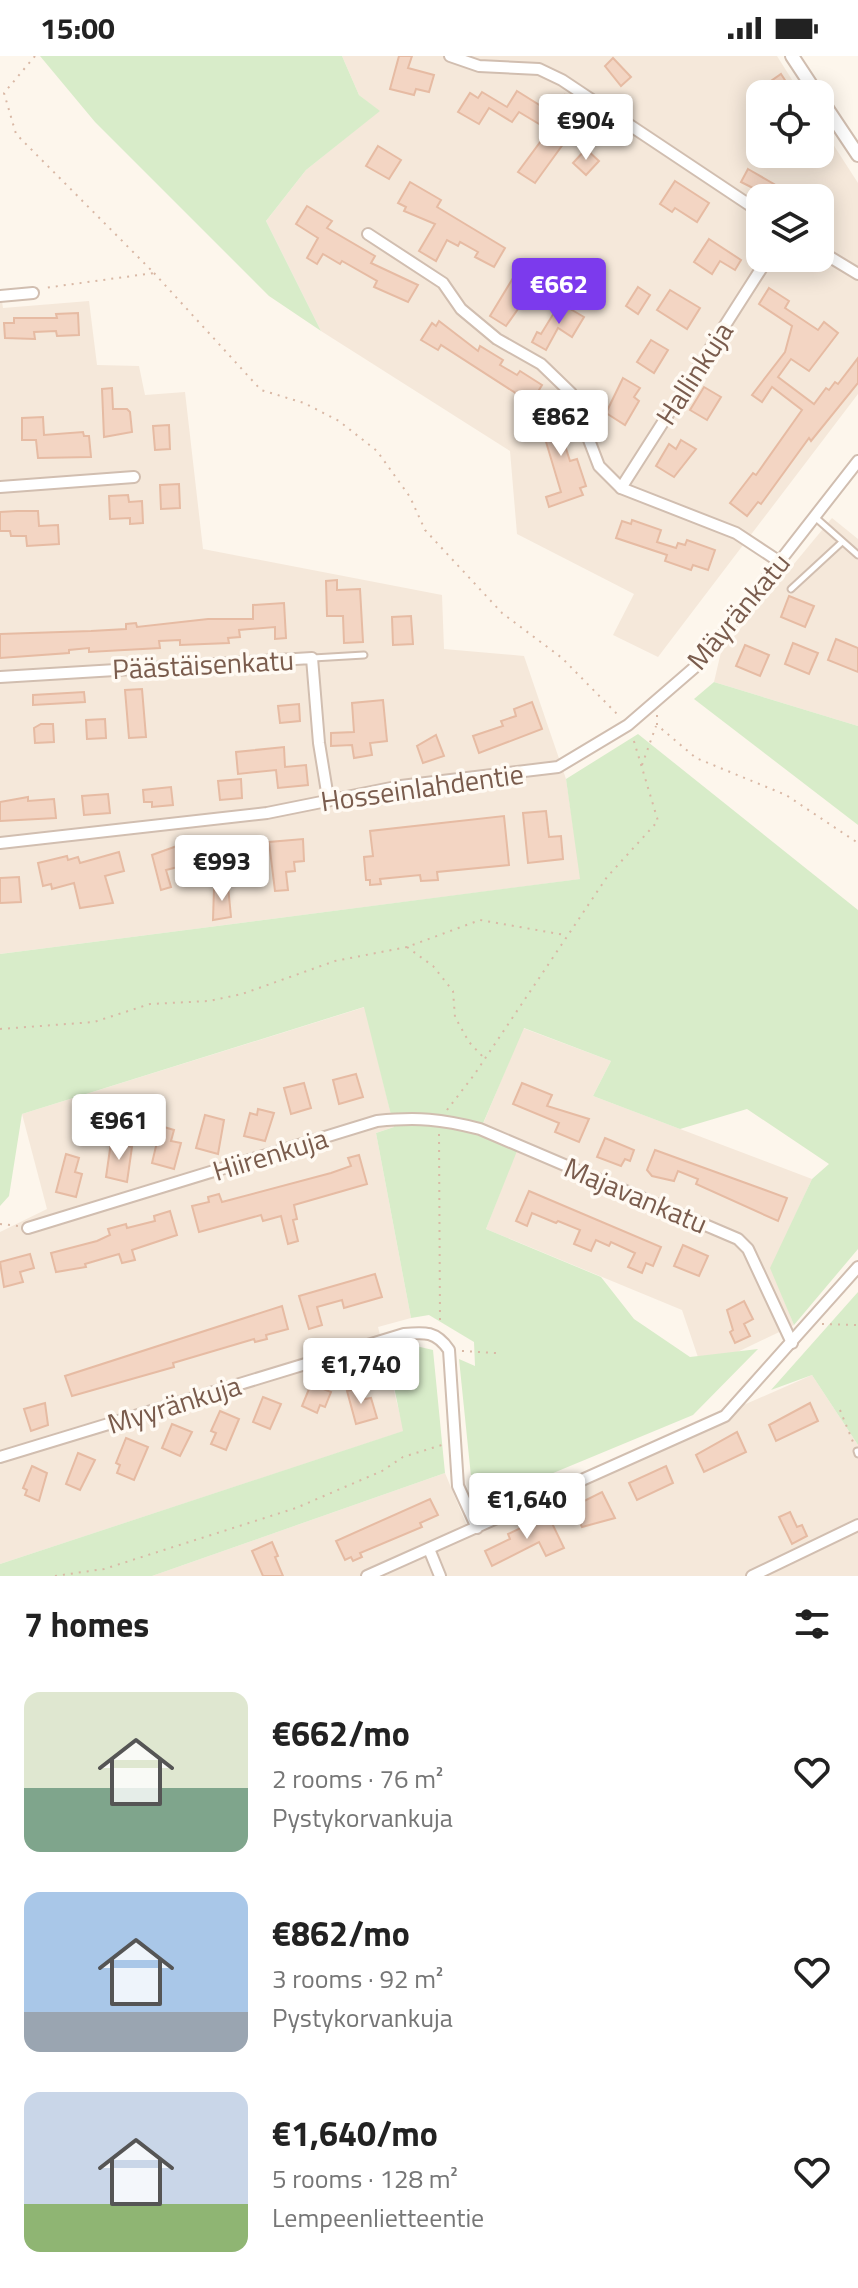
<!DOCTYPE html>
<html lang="en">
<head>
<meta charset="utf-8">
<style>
	body { margin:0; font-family:"Titillium Web",sans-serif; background:#f6f6f6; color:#222; height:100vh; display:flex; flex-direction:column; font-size:30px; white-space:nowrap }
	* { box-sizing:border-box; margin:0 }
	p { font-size:26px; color:#767676 }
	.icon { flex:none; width:44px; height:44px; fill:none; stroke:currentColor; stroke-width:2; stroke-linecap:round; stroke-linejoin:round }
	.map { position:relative; height:1520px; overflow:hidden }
	.drawer { display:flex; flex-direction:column; background:#fff; flex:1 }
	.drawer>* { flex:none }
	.fabs { position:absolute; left:746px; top:24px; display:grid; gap:16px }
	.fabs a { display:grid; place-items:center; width:88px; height:88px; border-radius:16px; background:#fff; box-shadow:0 4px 20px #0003; font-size:40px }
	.price { position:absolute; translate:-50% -68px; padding:0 18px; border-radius:8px; background:#fff; color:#222; font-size:26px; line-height:52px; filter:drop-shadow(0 2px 4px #0008) }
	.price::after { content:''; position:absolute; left:50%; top:48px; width:24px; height:18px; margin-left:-12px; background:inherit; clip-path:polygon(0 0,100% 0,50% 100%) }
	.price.selected { background:#7c3aed; color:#fff }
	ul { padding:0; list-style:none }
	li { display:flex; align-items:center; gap:24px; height:200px; padding:0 24px }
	li span { display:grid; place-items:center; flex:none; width:224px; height:160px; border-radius:16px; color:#555 }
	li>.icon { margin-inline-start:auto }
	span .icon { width:96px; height:96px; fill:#fffc; stroke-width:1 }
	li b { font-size:34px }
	h2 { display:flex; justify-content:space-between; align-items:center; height:96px; padding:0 24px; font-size:34px }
	.status { display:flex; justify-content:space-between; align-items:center; height:56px; padding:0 40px; background:#fff; direction:ltr }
	.status svg { height:22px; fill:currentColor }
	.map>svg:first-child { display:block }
	.residential { fill:#f5e8da; fill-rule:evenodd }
	.green { fill:#d8ecc9 }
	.building { fill:#f3d5c3; stroke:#e6bba3; stroke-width:2 }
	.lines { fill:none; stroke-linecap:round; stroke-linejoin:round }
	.service-casing { stroke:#d1beb0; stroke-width:9 }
	.minor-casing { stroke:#d1beb0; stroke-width:14 }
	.tertiary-casing { stroke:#d1beb0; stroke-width:16 }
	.path { stroke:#d9b8a5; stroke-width:2; stroke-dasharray:2 6; stroke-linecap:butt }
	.service { stroke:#fff; stroke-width:5 }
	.minor { stroke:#fff; stroke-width:10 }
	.tertiary { stroke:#fff; stroke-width:12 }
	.labels { text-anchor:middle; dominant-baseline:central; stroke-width:7; stroke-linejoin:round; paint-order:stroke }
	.street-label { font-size:28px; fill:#7a5c4d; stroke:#fffaf3 }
</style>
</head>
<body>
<div class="status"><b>15:00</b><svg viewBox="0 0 49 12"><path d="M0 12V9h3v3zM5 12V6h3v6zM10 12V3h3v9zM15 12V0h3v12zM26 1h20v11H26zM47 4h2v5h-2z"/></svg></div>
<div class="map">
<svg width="858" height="1520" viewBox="0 0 858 1520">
	<rect width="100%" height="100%" fill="#fdf6ec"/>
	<!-- residential -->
	<g class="residential">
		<path d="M342,0H777L801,38H760V98H820V68L858,127V338L658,601L613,579L634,538L517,478L510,395L321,275L266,165L306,114L379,55L359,39ZM760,142H820V202H760Z"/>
		<polygon points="0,233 3,252 89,245 97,309 139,310 145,339 185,336 203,493 442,539 444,593 524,600 566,723 581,823 0,898"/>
		<polygon points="832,462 858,483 858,670 714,626 721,596"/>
		<polygon points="365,951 394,1071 376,1077 411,1262 378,1271 404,1375 0,1508 0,1176 47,1153 22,1058"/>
		<polygon points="523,972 611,1005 593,1040 812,1123 771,1212 794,1269 702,1313 682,1254 486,1173 516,1095 478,1080"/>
		<polygon points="812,1319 858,1389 858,1520 152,1520 445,1417 467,1470"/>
	</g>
	<!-- green -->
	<g class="green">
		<polygon points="40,0 342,0 359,39 380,55 306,114 266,165 321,275 269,240 95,66"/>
		<polygon points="714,626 858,670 858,769 694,643"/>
		<polygon points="638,678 858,854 858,1193 794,1269 770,1212 812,1123 829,1108 747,1053 680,1073 593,1040 611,1005 524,972 478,1079 517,1095 486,1173 601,1221 634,1263 690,1301 758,1293 693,1359 500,1439 473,1440 459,1303 475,1310 474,1286 429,1259 411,1262 376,1077 394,1071 364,951 22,1058 9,1140 0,1150 0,898 580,823 566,723"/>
		<polygon points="858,1236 858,1389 812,1319 771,1334"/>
		<polygon points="416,1290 433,1294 445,1417 152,1520 0,1520 0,1508 403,1375 387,1296"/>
	</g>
	<!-- building -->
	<g class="building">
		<polygon points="399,0 412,0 408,12 434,19 429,36 416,33 414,39 390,33"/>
		<polygon points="613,2 631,21 621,30 605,10"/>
		<polygon points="781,18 794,38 765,38 761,32"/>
		<polygon points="517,35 554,58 565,39 578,47 561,74 569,80 535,127 518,116 549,74 519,56 512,66 489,52 479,68 458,56 470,37 478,42 482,36 507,51"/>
		<polygon points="378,90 401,104 389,123 366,110"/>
		<polygon points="586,93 599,105 586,119 573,107"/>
		<polygon points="748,113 786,135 781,142 763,142 757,138 759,135 741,126"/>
		<polygon points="675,125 709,147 697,166 675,152 672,156 660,148"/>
		<polygon points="410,126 441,144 437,151 505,192 494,211 475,201 478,196 460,186 458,190 447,184 436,205 419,195 435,168 404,155 406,151 398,147"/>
		<polygon points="307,150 332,165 327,172 375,200 371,207 418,229 408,246 374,231 377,225 342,205 340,208 323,198 317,208 307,202 318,182 296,168"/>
		<polygon points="709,183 741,204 735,214 720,205 712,218 694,206"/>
		<polygon points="513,222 532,233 506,270 490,260"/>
		<polygon points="638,231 650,239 638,258 626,250"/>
		<polygon points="769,232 789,245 785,252 818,274 824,266 838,277 809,315 791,303 778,321 814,348 826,332 829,334 835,326 838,328 858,302 858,327 811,385 809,382 761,448 758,446 747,460 730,447 753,417 756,419 802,354 772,331 762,346 752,339 785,296 792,270 759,248"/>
		<polygon points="670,234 700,252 687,273 657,254"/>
		<polygon points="560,247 584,261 572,281 558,272 546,294 532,286 537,276 541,278"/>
		<polygon points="78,257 79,279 57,280 56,275 34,276 35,283 5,282 4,267 14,267 14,262 57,262 56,258"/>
		<polygon points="439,265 478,295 480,290 503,304 500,309 517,319 520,315 542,329 531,347 441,289 438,294 421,284 432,267 436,270"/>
		<polygon points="651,284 668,294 654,317 637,306"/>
		<polygon points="623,322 640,332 634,341 639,345 625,369 606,357"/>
		<polygon points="704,331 721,341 707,364 690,354"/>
		<polygon points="112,332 113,353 127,353 130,356 132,376 104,381 102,333"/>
		<polygon points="561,351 570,377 562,380 570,405 577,403 586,430 580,432 583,439 549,451 546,441 561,436 538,359"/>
		<polygon points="43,361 44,379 83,376 84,380 89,380 91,401 38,402 36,384 22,384 22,362"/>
		<polygon points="169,369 170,393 155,394 153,370"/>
		<polygon points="681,384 696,393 674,421 656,410 669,388 676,393"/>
		<polygon points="179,428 180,452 161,453 160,429"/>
		<polygon points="128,439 129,446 142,445 143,467 130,468 130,462 110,463 109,440"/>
		<polygon points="17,455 38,455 39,470 58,469 59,488 27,490 26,480 11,480 10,475 0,475 0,456"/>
		<polygon points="632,464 661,474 657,486 676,492 678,487 685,489 687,484 715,494 708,514 693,509 691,514 665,505 667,499 616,482 622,465 631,468"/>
		<polygon points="337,524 337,534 360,533 363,586 344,587 343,560 327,560 326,525"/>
		<polygon points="789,540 814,550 805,571 781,561"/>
		<polygon points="284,547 286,582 275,583 275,571 239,574 240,581 228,582 229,587 180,589 180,584 159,585 160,592 89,596 89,592 69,594 69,597 0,602 0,578 91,575 126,573 126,568 136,567 137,571 208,563 253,563 253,549"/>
		<polygon points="411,560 413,588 393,589 392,561"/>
		<polygon points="836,583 858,592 858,616 828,604"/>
		<polygon points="793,587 818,597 809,618 785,608"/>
		<polygon points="745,589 769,599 760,620 736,610"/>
		<polygon points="142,633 146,681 129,682 125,634"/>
		<polygon points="84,636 85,646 33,649 33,639"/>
		<polygon points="383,644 387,685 370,687 372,699 354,702 352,689 331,690 331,677 354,676 352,647"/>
		<polygon points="532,646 542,673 479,697 473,680 503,670 501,665 516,660 514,653"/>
		<polygon points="299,648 300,665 280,667 278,650"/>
		<polygon points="105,663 106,682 87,683 86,664"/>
		<polygon points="41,668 53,668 54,686 35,687 34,672"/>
		<polygon points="436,679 444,700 423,707 417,690"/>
		<polygon points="284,691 285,711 306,709 308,729 278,732 276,714 238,718 236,696"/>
		<polygon points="241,723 242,742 220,744 218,725"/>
		<polygon points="171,731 173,749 152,751 152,746 144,746 143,734"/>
		<polygon points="108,738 110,757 84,759 82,740"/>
		<polygon points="28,741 28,745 54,743 56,762 0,765 0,746"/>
		<polygon points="546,755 549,781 561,780 563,803 528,807 523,757"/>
		<polygon points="504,760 509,809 437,816 438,824 421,825 420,819 380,823 381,828 370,829 370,824 366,824 364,801 373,800 370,775"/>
		<polygon points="303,783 304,805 294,806 295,815 286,816 288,834 275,835 269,786"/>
		<polygon points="185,787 190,808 166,814 171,831 161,834 152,799"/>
		<polygon points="119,796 124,815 105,820 113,847 80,852 74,827 52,833 51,828 43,830 38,807 67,800 68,804 78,801 80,807"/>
		<polygon points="19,821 21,846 0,847 0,822"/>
		<polygon points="228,830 231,861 213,864 214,832"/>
		<polygon points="356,1018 363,1041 339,1048 333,1024"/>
		<polygon points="304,1027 311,1052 291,1058 284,1032"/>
		<polygon points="522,1027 552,1039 547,1050 589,1063 579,1086 555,1076 559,1067 513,1048"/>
		<polygon points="258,1053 274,1057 265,1085 244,1080 250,1057 257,1059"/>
		<polygon points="205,1059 224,1064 218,1098 196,1092"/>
		<polygon points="154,1068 174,1074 171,1085 181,1087 174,1113 152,1107 157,1086 150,1084"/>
		<polygon points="605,1082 634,1094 630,1105 625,1103 621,1110 597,1101"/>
		<polygon points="111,1086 132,1091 127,1126 106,1121"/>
		<polygon points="655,1094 787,1142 778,1165 696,1128 698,1123 678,1115 674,1125 652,1120 647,1114"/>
		<polygon points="66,1098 79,1102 75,1116 82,1118 76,1141 56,1136"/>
		<polygon points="359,1099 367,1128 294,1149 297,1163 293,1164 298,1185 288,1188 281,1160 263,1165 261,1159 199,1176 192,1150 209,1146 208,1141 219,1138 222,1146 331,1117 351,1110 348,1102"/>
		<polygon points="529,1135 661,1191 653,1210 646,1207 642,1217 628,1211 635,1197 611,1186 609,1190 596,1184 591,1195 574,1188 580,1174 558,1165 556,1167 532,1157 527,1170 516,1165"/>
		<polygon points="170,1155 177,1179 132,1194 135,1204 122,1207 119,1198 85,1208 86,1211 56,1216 51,1197 97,1185 110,1179 108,1173 126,1168 127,1172 155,1165 154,1160"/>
		<polygon points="683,1189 708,1200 699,1220 674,1210"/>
		<polygon points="30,1198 34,1212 20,1216 23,1226 4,1231 0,1206"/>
		<polygon points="375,1218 382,1241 344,1252 342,1244 317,1251 322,1269 309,1273 299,1240"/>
		<polygon points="744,1245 753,1263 744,1268 750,1280 735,1287 730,1276 733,1274 727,1254"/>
		<polygon points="282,1250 288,1273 266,1279 267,1283 255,1286 254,1283 173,1307 174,1311 72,1340 65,1320"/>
		<polygon points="311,1328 331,1336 325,1351 320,1349 317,1357 302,1350"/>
		<polygon points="361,1331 365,1343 371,1342 377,1362 356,1368 347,1335"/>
		<polygon points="263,1341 281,1348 270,1373 253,1366"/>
		<polygon points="45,1347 48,1369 31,1375 24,1353"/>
		<polygon points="810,1347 818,1365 776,1385 769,1369"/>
		<polygon points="220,1355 239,1363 226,1394 211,1388 216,1377 211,1375"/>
		<polygon points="172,1368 192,1376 180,1400 162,1392"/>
		<polygon points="737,1376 746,1396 704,1416 696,1399"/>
		<polygon points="126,1382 148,1391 134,1424 117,1417 120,1409 116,1407"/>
		<polygon points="78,1397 95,1404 80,1434 66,1428"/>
		<polygon points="32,1410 47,1417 39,1445 25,1439 27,1434 23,1432"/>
		<polygon points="666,1410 673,1427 637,1444 629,1427"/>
		<polygon points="602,1436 615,1462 582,1471 572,1451"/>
		<polygon points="430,1443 438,1459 420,1467 422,1471 360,1497 362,1501 353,1505 351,1501 345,1504 336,1485"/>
		<polygon points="790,1456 797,1471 802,1469 807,1480 792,1488 779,1461"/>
		<polygon points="548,1459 564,1492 546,1500 539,1486 492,1510 485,1495 510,1483 508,1478"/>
		<polygon points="272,1486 278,1500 275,1501 283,1520 263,1520 252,1495"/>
	</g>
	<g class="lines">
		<!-- service casing -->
		<g class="service-casing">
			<g id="service">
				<polyline points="816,462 858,499"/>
				<polyline points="791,533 842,486"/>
				<polyline points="313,602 364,599"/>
				<polyline points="857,1395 858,1398"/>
			</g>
		</g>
		<!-- minor casing -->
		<g class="minor-casing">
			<g id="minor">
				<polyline points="450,0 479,10 539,13 562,24 760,156"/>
				<polyline points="368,178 443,227 461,253 497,283 541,308 571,337 599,410 621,432 736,477 780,506"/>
				<polyline points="820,195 858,218"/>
				<polyline points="0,240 33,237"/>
				<polyline points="0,431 134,421"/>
				<polyline points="621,432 768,202"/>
				<polyline points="0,621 312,602 319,687 328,742"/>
				<polyline points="0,787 267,757 401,730 558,711 628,669 702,605 858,405"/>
				<path d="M28,1172L377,1065C418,1061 441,1063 480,1073L738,1183L748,1193L792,1287"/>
				<path d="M0,1401L404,1278C425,1276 436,1275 449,1294L458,1430L477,1472"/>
				<polyline points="429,1493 440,1520"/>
				<polyline points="367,1520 725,1360 858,1211"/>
				<polyline points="752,1520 858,1469"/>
			</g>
		</g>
		<!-- tertiary casing -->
		<g class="tertiary-casing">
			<g id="tertiary">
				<polyline points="792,0 817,38"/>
				<polyline points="820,42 858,99"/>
			</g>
		</g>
		<!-- path -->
		<g class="path">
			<polyline points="35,0 4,37 16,78 154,217 44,232"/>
			<polyline points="154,217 261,334 304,347 339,365 377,395 410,441 425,474 502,557 562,602 619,660"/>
			<polyline points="657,659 657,669 696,702 786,739 858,787"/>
			<polyline points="642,709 656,670"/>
			<polyline points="407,891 433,910 453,935 455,961 469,986 484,1002"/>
			<polyline points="0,973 94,966 150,948 209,945 242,938 335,905 407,891 480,864 565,879"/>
			<polyline points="447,1054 474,1019 607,821 658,765 633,682"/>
			<polyline points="439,1078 440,1267"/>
			<polyline points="0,1168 19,1170"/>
			<polyline points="822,1268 858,1269"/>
			<polyline points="462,1295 496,1297"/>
			<polyline points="840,1354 853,1386"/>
			<polyline points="55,1520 104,1513 296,1452 382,1415 403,1401 445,1388"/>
		</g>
		<!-- service -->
		<use href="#service" class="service"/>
		<!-- minor -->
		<use href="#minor" class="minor"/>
		<!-- tertiary -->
		<use href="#tertiary" class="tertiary"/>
	</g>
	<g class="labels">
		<!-- street labels -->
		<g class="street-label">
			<text transform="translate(694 317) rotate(-57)">Hallinkuja</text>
			<text transform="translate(738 555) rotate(-50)">Mäyränkatu</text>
			<text transform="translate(203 608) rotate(-3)">Päästäisenkatu</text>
			<text transform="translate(422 731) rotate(-8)">Hosseinlahdentie</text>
			<text transform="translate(270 1098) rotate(-17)">Hiirenkuja</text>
			<text transform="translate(636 1139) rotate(23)">Majavankatu</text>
			<text transform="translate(174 1348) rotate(-17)">Myyränkuja</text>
		</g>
	</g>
</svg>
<div class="fabs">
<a><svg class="icon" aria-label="locate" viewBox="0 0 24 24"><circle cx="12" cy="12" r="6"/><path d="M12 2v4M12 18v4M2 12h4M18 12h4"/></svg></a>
<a><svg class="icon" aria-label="layers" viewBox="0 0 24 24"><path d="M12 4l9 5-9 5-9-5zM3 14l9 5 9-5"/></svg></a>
</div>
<b class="price" style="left:586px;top:106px">€904</b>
<b class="price selected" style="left:559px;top:270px">€662</b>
<b class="price" style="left:561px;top:402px">€862</b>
<b class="price" style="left:222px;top:847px">€993</b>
<b class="price" style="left:119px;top:1106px">€961</b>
<b class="price" style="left:361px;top:1350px">€1,740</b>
<b class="price" style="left:527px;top:1485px">€1,640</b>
</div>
<section class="drawer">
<h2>7 homes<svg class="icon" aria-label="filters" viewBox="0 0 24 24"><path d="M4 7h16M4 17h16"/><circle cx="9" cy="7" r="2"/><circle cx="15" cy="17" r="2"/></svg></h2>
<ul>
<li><span style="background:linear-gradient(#dfe7d0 60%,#7fa58c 0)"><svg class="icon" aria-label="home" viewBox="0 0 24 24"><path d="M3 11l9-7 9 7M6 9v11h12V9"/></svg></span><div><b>€662/mo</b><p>2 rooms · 76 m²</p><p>Pystykorvankuja</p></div><svg class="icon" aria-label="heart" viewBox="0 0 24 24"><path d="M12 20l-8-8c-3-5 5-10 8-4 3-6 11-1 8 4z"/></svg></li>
<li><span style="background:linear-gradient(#a9c7e8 75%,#9aa5b1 0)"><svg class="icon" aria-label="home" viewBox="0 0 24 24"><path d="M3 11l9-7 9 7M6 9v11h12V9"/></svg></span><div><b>€862/mo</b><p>3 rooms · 92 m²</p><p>Pystykorvankuja</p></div><svg class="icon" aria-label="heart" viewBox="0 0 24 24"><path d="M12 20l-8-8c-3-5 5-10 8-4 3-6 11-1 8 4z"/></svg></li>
<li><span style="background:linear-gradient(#c9d6e8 70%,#8fb573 0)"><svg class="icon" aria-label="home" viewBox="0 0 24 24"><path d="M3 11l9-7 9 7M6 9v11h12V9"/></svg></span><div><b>€1,640/mo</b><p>5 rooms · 128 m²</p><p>Lempeenlietteentie</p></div><svg class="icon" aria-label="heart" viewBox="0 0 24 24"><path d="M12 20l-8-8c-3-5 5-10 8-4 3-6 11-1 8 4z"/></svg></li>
</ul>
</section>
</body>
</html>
